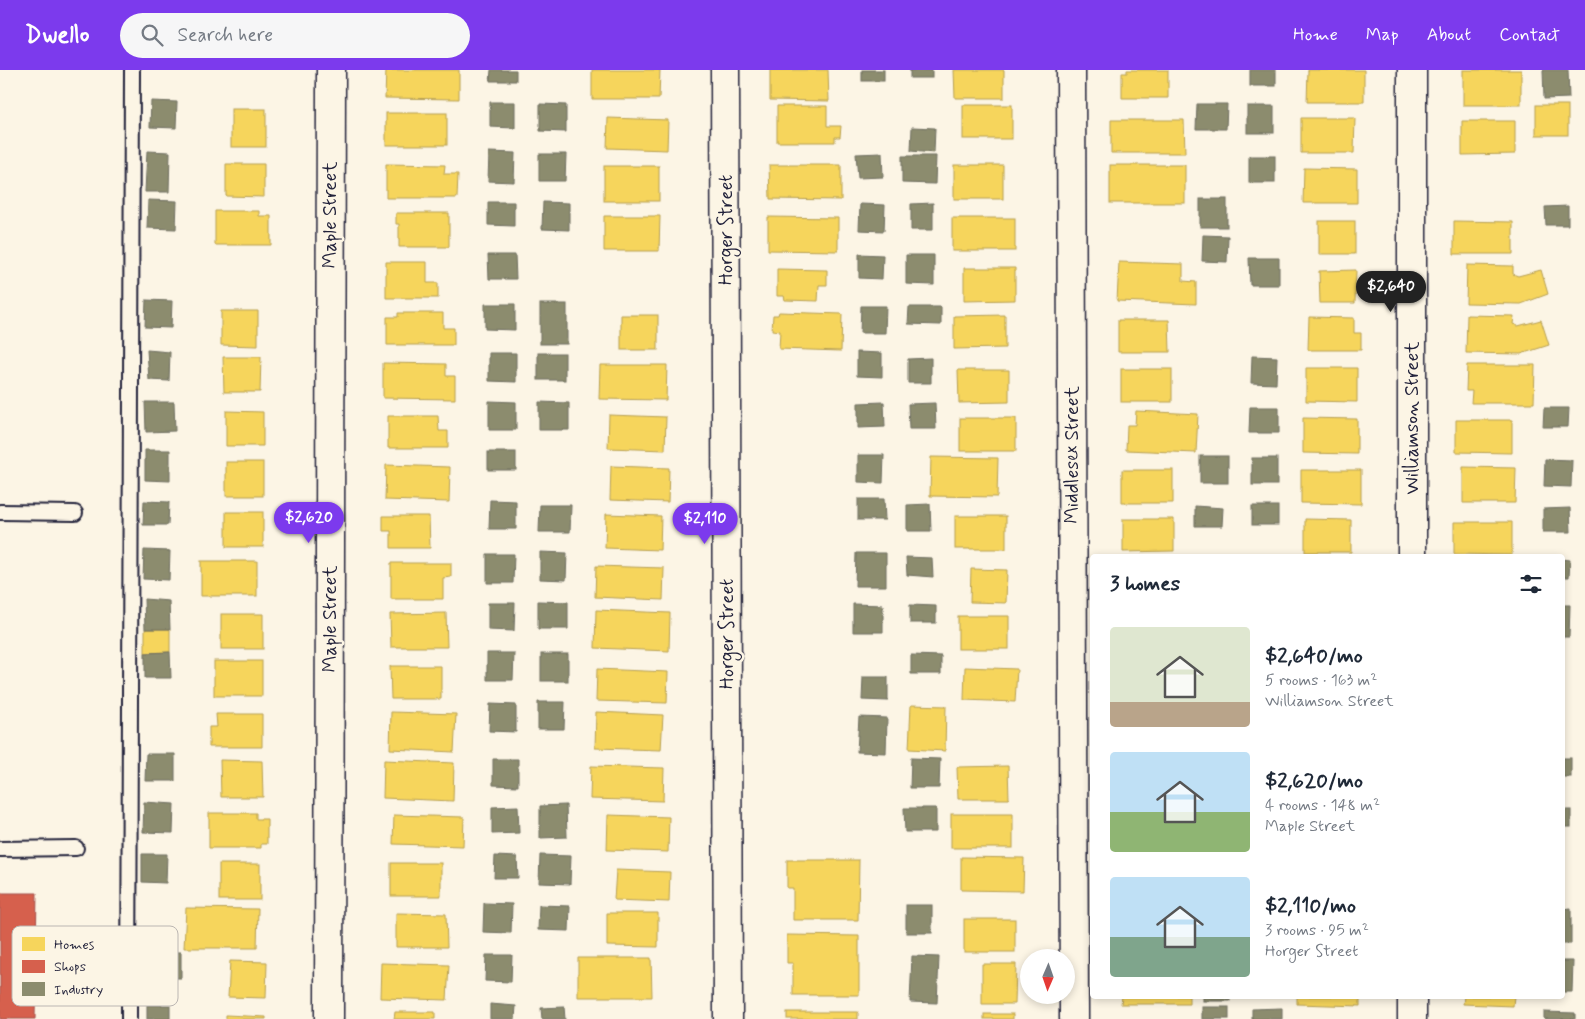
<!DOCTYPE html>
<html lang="en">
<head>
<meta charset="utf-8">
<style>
	body { margin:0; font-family:Mynerve,sans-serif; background:#f6f6f7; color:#1f2937; height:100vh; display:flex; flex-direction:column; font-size:19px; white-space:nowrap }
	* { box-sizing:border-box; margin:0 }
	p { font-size:16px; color:#747a83 }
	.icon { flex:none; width:28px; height:28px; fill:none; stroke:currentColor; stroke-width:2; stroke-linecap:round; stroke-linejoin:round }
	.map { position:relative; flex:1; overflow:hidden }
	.side { position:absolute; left:1090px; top:484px; width:475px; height:445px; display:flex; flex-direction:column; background:#fff; border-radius:5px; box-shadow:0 2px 8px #0003 }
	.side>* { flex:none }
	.needle { width:32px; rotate:182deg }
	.fabs { position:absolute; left:1020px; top:879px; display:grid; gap:10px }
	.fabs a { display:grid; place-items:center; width:55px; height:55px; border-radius:50%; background:#fff; box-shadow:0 2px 8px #0003; font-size:25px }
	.price { position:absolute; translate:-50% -42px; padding:0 11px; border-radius:18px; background:#7c3aed; color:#fff; font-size:16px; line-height:32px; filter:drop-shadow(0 1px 2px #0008) }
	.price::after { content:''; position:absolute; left:50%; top:30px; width:15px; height:11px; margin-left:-8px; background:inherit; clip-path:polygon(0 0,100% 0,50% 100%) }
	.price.active { background:#222; color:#fff }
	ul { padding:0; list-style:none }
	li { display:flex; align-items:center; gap:15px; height:125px; padding:0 20px }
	li span { display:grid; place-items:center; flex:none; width:140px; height:100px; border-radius:5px; color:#555 }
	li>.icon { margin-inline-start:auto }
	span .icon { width:60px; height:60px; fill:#fffc; stroke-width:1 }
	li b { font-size:21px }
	h2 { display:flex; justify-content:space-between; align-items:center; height:60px; padding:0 20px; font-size:21px }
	header { display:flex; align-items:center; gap:30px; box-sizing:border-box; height:70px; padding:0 25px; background:#7c3aed; color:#fff }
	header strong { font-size:24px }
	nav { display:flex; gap:28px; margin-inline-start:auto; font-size:18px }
	.search { width:350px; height:45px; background:#f6f6f7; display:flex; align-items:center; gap:12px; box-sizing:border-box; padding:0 18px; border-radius:28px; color:#747a83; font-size:19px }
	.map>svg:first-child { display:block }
	.homes { fill:#f6d55c; stroke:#b69f52 }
	.shops { fill:#d6604d; stroke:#a04d48 }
	.industry { fill:#8c8c6e; stroke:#6c6c5f }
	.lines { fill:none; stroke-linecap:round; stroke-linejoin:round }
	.lane-casing { stroke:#22223b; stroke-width:18 }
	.street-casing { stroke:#22223b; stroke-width:31 }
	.lane { stroke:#fcf5e5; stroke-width:14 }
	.street { stroke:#fcf5e5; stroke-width:28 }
	.labels { text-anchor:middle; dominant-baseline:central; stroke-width:5; stroke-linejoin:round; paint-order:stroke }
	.street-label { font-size:19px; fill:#22223b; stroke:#fcf5e5 }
	.key { fill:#fcf5e5; stroke:#bbb6b2; stroke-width:1 }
	.key-label { font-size:14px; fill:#22223b }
</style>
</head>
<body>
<header>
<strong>Dwello</strong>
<div class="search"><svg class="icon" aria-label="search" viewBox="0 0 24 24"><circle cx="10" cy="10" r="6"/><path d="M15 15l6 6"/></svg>Search here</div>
<nav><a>Home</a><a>Map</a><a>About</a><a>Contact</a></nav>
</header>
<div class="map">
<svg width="1585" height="949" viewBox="0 0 1585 949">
	<rect width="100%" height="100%" fill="#fcf5e5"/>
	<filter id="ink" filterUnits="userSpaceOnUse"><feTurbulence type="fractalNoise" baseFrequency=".02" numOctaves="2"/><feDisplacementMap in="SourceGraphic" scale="10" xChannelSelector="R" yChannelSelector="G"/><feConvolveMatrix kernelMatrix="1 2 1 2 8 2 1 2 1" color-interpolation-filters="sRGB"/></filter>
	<g filter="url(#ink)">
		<!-- homes -->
		<g class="homes">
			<polygon points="386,0 459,0 459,29 385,28"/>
			<polygon points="592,0 660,0 659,29 592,29"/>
			<polygon points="770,0 828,0 829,31 770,30"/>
			<polygon points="954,0 1004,0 1004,28 955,28"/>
			<polygon points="1127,0 1168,0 1168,28 1122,28 1122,3 1127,3"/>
			<polygon points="1308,0 1364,0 1364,32 1307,32"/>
			<rect x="1463" y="0" width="58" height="35"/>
			<rect x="963" y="35" width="49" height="34"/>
			<rect x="1536" y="35" width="32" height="30"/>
			<polygon points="777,36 827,36 827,56 841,56 840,67 835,67 835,72 777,72"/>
			<rect x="231" y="39" width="35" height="38"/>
			<rect x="386" y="43" width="61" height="32"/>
			<polygon points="608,48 668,50 667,80 607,78"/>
			<polygon points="1301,48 1355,48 1354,83 1301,83"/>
			<polygon points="1111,50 1184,50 1185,83 1111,83"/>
			<polygon points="1462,51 1515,51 1515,84 1462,85"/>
			<polygon points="226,94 264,94 264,127 226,126"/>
			<polygon points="386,94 445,95 444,104 458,104 457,128 386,128"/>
			<polygon points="769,95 841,95 841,130 770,129"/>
			<rect x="954" y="95" width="49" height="34"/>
			<rect x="1110" y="95" width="75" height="38"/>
			<rect x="604" y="96" width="55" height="35"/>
			<polygon points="1304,98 1357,99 1357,133 1303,133"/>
			<polygon points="215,141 259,141 259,146 271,146 271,175 215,175"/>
			<polygon points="396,143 449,143 449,177 399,177 399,154 396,154"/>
			<polygon points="604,146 660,146 659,181 604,181"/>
			<polygon points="768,147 838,148 838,181 768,180"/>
			<rect x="952" y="148" width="63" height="33"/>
			<rect x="1319" y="151" width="36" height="33"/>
			<polygon points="1454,151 1513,152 1513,184 1454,184"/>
			<polygon points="386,192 427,192 427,213 438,213 438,228 386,228"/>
			<polygon points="1119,192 1183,194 1183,211 1196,212 1196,234 1117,231"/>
			<polygon points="1467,195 1513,196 1513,204 1518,206 1541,200 1548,224 1521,234 1466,233"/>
			<polygon points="964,198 1015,198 1015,230 964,231"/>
			<polygon points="777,199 827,200 827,215 819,215 818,231 785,230 784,226 777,226"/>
			<polygon points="1356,200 1355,233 1320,233 1319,201"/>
			<polygon points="221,241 258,241 258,276 221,275"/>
			<polygon points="779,242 842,244 841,281 779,279 780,261 772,260 773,245 778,245"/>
			<polygon points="398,243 443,243 443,258 454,258 454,275 387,275 387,247 398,247"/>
			<rect x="621" y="245" width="37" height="35"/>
			<polygon points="1005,245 1005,278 954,279 954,246"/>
			<polygon points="1467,245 1514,246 1513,254 1518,256 1541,250 1549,275 1521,284 1466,283"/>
			<polygon points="1309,247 1354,248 1354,263 1361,263 1361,280 1308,280"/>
			<polygon points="1118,250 1169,250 1170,282 1118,282"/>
			<polygon points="223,287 261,287 260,322 224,322"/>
			<polygon points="383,293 446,294 446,306 455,306 455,329 383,328"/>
			<polygon points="600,295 667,295 666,330 599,329"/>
			<polygon points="1467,295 1535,295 1534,333 1471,333 1472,321 1466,321"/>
			<polygon points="1306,298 1357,298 1357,332 1306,331"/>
			<rect x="1121" y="299" width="51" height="33"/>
			<polygon points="958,300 1009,300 1009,332 959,333"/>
			<polygon points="226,341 263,342 263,376 226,376"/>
			<polygon points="1136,341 1198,344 1196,383 1126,380 1127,355 1135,355"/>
			<polygon points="609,345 666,347 665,380 608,378"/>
			<polygon points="388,346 438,346 439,361 448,361 448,378 388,378"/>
			<rect x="960" y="348" width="56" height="33"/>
			<polygon points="1303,348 1357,349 1357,384 1303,383"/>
			<polygon points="1456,350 1512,350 1512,383 1456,382"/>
			<polygon points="931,387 998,388 997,427 930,426"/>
			<rect x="226" y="392" width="37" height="34"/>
			<polygon points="386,395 450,397 449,432 385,430"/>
			<polygon points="611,396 669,398 668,432 610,430"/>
			<polygon points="1463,397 1516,398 1515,433 1463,433"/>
			<rect x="1122" y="400" width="51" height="33"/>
			<polygon points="1301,400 1361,400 1361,434 1301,433"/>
			<rect x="226" y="442" width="37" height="35"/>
			<polygon points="606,444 661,446 660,480 605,478"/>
			<polygon points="383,446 429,446 430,478 391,478 391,461 383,461"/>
			<rect x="955" y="446" width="51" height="33"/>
			<polygon points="1123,449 1174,449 1174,481 1123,482"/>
			<polygon points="1305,449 1351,450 1351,482 1305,482"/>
			<polygon points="1454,452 1512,452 1512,485 1454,484"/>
			<rect x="201" y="491" width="56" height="35"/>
			<polygon points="391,493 451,493 451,507 443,508 443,529 391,529"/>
			<polygon points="596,496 664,498 663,530 595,527"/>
			<polygon points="971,499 1007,500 1006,533 970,532"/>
			<polygon points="596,540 670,543 669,581 595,578"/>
			<polygon points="446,543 447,577 391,577 390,544"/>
			<rect x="221" y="544" width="42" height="35"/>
			<rect x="958" y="546" width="51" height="33"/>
			<polygon points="145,559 170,559 170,582 145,583"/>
			<rect x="214" y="591" width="48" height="35"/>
			<polygon points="390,596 441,596 441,629 391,629"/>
			<polygon points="965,597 1017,599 1015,632 964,630"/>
			<polygon points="597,599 668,602 667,633 596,631"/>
			<polygon points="911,635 946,636 945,681 909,679"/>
			<polygon points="391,642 456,644 454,682 390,679"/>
			<polygon points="596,642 663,645 661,680 595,678"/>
			<polygon points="216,644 262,644 262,677 209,677 209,657 217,657"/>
			<polygon points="220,690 262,691 263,727 221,727"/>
			<polygon points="384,690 454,693 453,731 383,728"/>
			<polygon points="591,696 664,698 663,731 590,729"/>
			<polygon points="1008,696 1009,729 958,729 957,697"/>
			<polygon points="209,743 256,743 256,749 267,749 267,774 261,774 261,778 209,778"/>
			<rect x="951" y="744" width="62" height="34"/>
			<polygon points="394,745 464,747 463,776 393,774"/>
			<polygon points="608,745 669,747 668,782 607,780"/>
			<polygon points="961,787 1024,788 1023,821 961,820"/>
			<polygon points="787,790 859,790 858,850 793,850 793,818 787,818"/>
			<rect x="391" y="793" width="50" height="33"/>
			<rect x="219" y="794" width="41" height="36"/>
			<polygon points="616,800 670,802 669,832 614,830"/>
			<polygon points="186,838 258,839 257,878 184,878"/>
			<polygon points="396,843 446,844 447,877 396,877"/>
			<polygon points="607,843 658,843 658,877 607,876"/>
			<rect x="964" y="849" width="51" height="33"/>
			<polygon points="787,865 859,866 859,925 793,925 793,893 787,893"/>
			<polygon points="578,888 651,888 652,927 578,927"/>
			<polygon points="230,891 267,892 266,928 228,927"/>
			<polygon points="381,893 449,895 447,930 380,928"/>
			<polygon points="982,894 1016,894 1015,934 982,934"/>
			<polygon points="1122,926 1189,926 1189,934 1121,934"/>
			<polygon points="1297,926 1360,926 1360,936 1297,934"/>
			<polygon points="1464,926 1514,926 1513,936 1463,934"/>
			<polygon points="395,942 435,942 435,949 394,949"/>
			<rect x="787" y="942" width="71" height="7"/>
			<rect x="984" y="944" width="29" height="5"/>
			<polygon points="226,945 266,947 266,949 226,949"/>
		</g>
		<!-- shops -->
		<polygon class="shops" points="0,823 37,823 35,949 0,949"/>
		<!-- industry -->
		<g class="industry">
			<polygon points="491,0 516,0 516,11 490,11"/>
			<rect x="862" y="0" width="22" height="11"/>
			<rect x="910" y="0" width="22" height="8"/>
			<rect x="1250" y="0" width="26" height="16"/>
			<polygon points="1543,0 1568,0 1569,28 1544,29"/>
			<polygon points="151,31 177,32 176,58 150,57"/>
			<polygon points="490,32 515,32 515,58 490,57"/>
			<polygon points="540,34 566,35 566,62 540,61"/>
			<polygon points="1197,34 1227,34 1226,59 1196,59"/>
			<rect x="1247" y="36" width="27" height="27"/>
			<polygon points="912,57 935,58 934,83 911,81"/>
			<polygon points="147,81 170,82 169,122 145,122"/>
			<polygon points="489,82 515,83 514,112 488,111"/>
			<polygon points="882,83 883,107 858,108 856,84"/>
			<polygon points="539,84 566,84 565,111 539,111"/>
			<polygon points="902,86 936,86 935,114 902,113"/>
			<rect x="1249" y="86" width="26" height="27"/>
			<rect x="1200" y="129" width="27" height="28"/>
			<polygon points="148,130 177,131 176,159 147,158"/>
			<polygon points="488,132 514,132 514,156 488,155"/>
			<polygon points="543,132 569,133 569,160 542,159"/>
			<polygon points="933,133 933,160 911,160 911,134"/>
			<polygon points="860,134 885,135 884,161 859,160"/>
			<polygon points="1568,136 1568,155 1546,155 1545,137"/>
			<polygon points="1203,165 1228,166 1227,192 1202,191"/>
			<polygon points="859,184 883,185 882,209 859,208"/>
			<polygon points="488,185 515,185 516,209 489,209"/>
			<polygon points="906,185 934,185 934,215 906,214"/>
			<polygon points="1249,188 1279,188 1279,215 1250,215"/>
			<polygon points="146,230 172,231 171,258 145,257"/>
			<polygon points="485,234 515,234 515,260 485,259"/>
			<rect x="540" y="234" width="27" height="40"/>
			<polygon points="861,236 886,236 885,263 860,263"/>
			<polygon points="909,237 941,237 941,255 908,254"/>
			<polygon points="147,280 170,282 169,311 149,310"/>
			<polygon points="857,282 882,283 882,307 857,306"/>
			<polygon points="489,283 516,283 516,312 489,311"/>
			<rect x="538" y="283" width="27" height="27"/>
			<polygon points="1252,286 1277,287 1276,314 1251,313"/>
			<polygon points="931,288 931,313 908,313 908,289"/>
			<polygon points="489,331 516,332 516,360 489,360"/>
			<polygon points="145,332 174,332 175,361 146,362"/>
			<polygon points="539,332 569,333 569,360 539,360"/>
			<polygon points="884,332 885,357 858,358 858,333"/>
			<polygon points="935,333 936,359 909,359 908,334"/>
			<polygon points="1250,337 1279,337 1279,363 1249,363"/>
			<polygon points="1544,338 1569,338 1568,357 1543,357"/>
			<polygon points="145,380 170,380 170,411 145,410"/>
			<rect x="488" y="382" width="28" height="18"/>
			<polygon points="858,385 884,385 883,413 858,412"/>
			<rect x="1200" y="386" width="28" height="27"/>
			<rect x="1252" y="388" width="25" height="27"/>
			<polygon points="1545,389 1572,390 1571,417 1544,416"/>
			<polygon points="858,429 884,429 885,450 858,450"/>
			<polygon points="490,430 516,431 516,459 489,459"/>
			<polygon points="144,431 169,432 168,455 143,455"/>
			<polygon points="930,434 931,461 907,461 907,435"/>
			<polygon points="540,435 571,435 570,462 539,462"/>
			<polygon points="1195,436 1223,438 1222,456 1195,456"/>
			<rect x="1252" y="436" width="26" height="19"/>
			<polygon points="1570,438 1571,462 1543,462 1543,439"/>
			<polygon points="144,480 170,481 169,510 143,509"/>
			<polygon points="540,482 567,483 566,510 540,509"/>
			<polygon points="856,483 886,483 886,516 855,516"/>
			<polygon points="487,484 514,484 513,513 487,513"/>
			<polygon points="906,487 932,488 933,507 907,505"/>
			<polygon points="1562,489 1570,490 1569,507 1562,507"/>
			<polygon points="144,529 169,531 170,559 145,559"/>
			<polygon points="538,531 568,532 568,559 538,559"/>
			<polygon points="488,533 515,533 514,561 488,560"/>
			<polygon points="853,534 883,535 883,562 853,562"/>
			<polygon points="910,535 936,536 936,553 910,553"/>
			<polygon points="1562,535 1570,535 1569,567 1562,567"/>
			<polygon points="170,582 171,608 145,608 145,583"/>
			<polygon points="487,583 514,583 513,610 487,610"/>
			<rect x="541" y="584" width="27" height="27"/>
			<polygon points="911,585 941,586 941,604 911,604"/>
			<polygon points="863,607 888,607 888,631 862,630"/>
			<polygon points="538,632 565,632 564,659 538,659"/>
			<polygon points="490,634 516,635 516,662 489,661"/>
			<polygon points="859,647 887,648 886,683 857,682"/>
			<polygon points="146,684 175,684 175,711 145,711"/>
			<polygon points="911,688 940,689 939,718 910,718"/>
			<rect x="1562" y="688" width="9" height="19"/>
			<polygon points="493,689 518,689 518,716 493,715"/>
			<polygon points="144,732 174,734 173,763 143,762"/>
			<polygon points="566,735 567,767 540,768 540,736"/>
			<polygon points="518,736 519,763 492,764 492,737"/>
			<polygon points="904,738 936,738 936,762 905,762"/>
			<rect x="1562" y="740" width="9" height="17"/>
			<polygon points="142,784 167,784 166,813 142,812"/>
			<polygon points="540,785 571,786 570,814 539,813"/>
			<polygon points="495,786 517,787 518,808 494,808"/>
			<polygon points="484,833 512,834 511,863 483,862"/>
			<polygon points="539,835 570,836 569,861 538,860"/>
			<rect x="906" y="835" width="26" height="28"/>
			<polygon points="1571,838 1571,874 1562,874 1562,839"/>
			<polygon points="154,882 181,882 181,908 153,908"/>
			<polygon points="486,885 512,885 511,912 485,911"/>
			<polygon points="912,886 939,887 937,933 910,932"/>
			<polygon points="1562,891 1573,891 1572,922 1562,922"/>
			<rect x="1203" y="926" width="27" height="5"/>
			<polygon points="490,934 516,936 515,949 490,949"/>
			<rect x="147" y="935" width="23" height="14"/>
			<polygon points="564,937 565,949 542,949 541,938"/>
			<rect x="1202" y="937" width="27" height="12"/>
			<polygon points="1282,938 1282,949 1252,949 1252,939"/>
			<polygon points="1544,942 1575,943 1575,949 1544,949"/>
		</g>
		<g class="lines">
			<!-- lane casing -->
			<g class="lane-casing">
				<g id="lane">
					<polyline points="0,442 75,443"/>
					<polyline points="0,779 76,778"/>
					<polyline points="129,949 132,0"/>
				</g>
			</g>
			<!-- street casing -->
			<g class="street-casing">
				<g id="street">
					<polyline points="725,0 728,949"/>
					<polyline points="1071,0 1074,949"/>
					<polyline points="1412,0 1412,486"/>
					<polyline points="1412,926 1412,949"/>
					<polyline points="329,949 331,0"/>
				</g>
			</g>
			<!-- lane -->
			<use href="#lane" class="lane"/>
			<!-- street -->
			<use href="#street" class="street"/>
		</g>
	</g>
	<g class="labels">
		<!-- street labels -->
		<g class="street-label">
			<text transform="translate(330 145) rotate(-90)">Maple Street</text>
			<text transform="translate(726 160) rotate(-90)">Horger Street</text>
			<text transform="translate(1412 348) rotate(-90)">Williamson Street</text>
			<text transform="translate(1072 385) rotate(-90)">Middlesex Street</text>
			<text transform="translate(330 549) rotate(-90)">Maple Street</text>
			<text transform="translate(727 564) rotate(-90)">Horger Street</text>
		</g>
	</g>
	<!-- legend -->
	<rect x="12" y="856" width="166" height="80" rx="8" class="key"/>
	<rect x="22" y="867" width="23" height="14" fill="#f6d55c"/>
	<rect x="22" y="890" width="23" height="13" fill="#d6604d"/>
	<rect x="22" y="912" width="23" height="14" fill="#8c8c6e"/>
	<g class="key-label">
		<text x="54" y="879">Homes</text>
		<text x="54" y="901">Shops</text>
		<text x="54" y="924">Industry</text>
	</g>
</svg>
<div class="fabs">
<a><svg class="needle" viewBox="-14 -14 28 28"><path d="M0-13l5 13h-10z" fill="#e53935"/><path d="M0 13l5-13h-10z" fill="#747a83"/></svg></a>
</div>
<b class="price active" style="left:1391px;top:243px">$2,640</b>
<b class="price" style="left:309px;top:474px">$2,620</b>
<b class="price" style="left:705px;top:475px">$2,110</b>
<section class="side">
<h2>3 homes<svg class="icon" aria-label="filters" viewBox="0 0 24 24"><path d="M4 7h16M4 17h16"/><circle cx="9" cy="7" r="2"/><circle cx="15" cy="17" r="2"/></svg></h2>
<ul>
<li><span style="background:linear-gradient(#dfe7d0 75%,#b9a48a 0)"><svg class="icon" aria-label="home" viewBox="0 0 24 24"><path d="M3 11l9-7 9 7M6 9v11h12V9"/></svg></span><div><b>$2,640/mo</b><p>5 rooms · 163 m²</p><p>Williamson Street</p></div></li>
<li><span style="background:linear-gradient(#bfe0f5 60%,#8fb573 0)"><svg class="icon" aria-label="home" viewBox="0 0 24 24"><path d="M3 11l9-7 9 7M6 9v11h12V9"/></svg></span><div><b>$2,620/mo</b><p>4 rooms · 148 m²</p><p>Maple Street</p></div></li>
<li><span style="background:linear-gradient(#bfe0f5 60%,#7fa58c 0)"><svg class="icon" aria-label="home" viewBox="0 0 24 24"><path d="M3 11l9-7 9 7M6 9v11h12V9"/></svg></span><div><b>$2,110/mo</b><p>3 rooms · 95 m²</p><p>Horger Street</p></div></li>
</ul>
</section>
</div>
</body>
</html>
